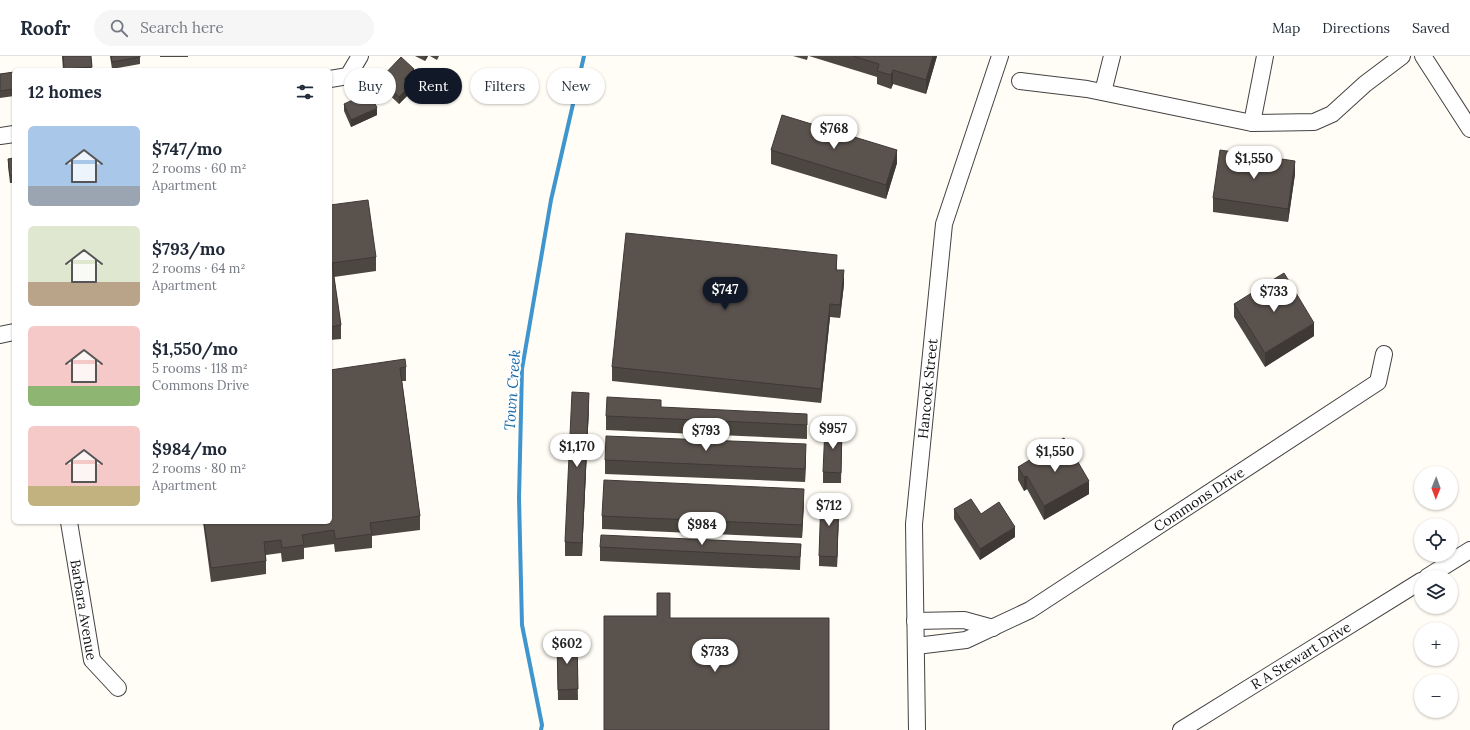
<!DOCTYPE html>
<html lang="en">
<head>
<meta charset="utf-8">
<style>
	body { margin:0; font-family:Lora,serif; background:#f6f6f7; color:#1f2937; height:100vh; display:flex; flex-direction:column; font-size:15px; white-space:nowrap }
	* { box-sizing:border-box; margin:0 }
	p { font-size:13px; color:#747a83 }
	.icon { flex:none; width:22px; height:22px; fill:none; stroke:currentColor; stroke-width:2; stroke-linecap:round; stroke-linejoin:round }
	.map { position:relative; flex:1; overflow:hidden }
	.sheet { position:absolute; left:12px; top:12px; width:320px; height:456px; display:flex; flex-direction:column; background:#fff; border-radius:6px; box-shadow:0 1px 3px #0004 }
	.sheet>* { flex:none }
	.guide { position:absolute; left:344px; top:12px; width:380px; height:36px; display:flex; gap:8px }
	.needle { width:26px; rotate:181deg }
	.buttons { position:absolute; left:1414px; top:410px; display:grid; gap:8px }
	.buttons a { display:grid; place-items:center; width:44px; height:44px; border-radius:50%; background:#fff; box-shadow:0 1px 3px #0004; font-size:20px }
	.price { position:absolute; translate:-50% -34px; padding:0 9px; border-radius:14px; background:#fff; color:#222; font-size:13px; line-height:26px; filter:drop-shadow(0 1px 2px #0008) }
	.price::after { content:''; position:absolute; left:50%; top:24px; width:12px; height:9px; margin-left:-6px; background:inherit; clip-path:polygon(0 0,100% 0,50% 100%) }
	.price.active { background:#111827; color:#fff }
	ul { padding:0; list-style:none }
	li { display:flex; align-items:center; gap:12px; height:100px; padding:0 16px }
	li span { display:grid; place-items:center; flex:none; width:112px; height:80px; border-radius:6px; color:#555 }
	li>.icon { margin-inline-start:auto }
	span .icon { width:48px; height:48px; fill:#fffc; stroke-width:1 }
	li b { font-size:17px }
	h2 { display:flex; justify-content:space-between; align-items:center; height:48px; padding:0 16px; font-size:17px }
	.tag { padding:0 14px; border-radius:18px; background:#fff; box-shadow:0 1px 3px #0004; font-size:14px; line-height:36px }
	.tag.active { background:#111827; color:#fff }
	header { display:flex; align-items:center; gap:24px; box-sizing:border-box; height:56px; padding:0 20px; background:#fff; border-bottom:1px solid #e0e1e3 }
	header strong { font-size:19px }
	nav { display:flex; gap:22px; margin-inline-start:auto; font-size:14px }
	.search { width:280px; height:36px; background:#f6f6f7; display:flex; align-items:center; gap:10px; box-sizing:border-box; padding:0 14px; border-radius:22px; color:#747a83; font-size:15px }
	.map>svg:first-child { display:block }
	.lines { fill:none; stroke-linecap:round; stroke-linejoin:round }
	.stream { stroke:#3f96cf; stroke-width:4 }
	.minor-casing { stroke:#444; stroke-width:18 }
	.minor { stroke:#fff; stroke-width:16 }
	.wall { fill:#4d4742 }
	.shaded-wall { fill:#3f3936 }
	.building { fill:#5a524d; stroke:#3f3936 }
	.labels { text-anchor:middle; dominant-baseline:central; stroke-width:4; stroke-linejoin:round; paint-order:stroke }
	.street-label { font-size:14px; fill:#111; stroke:#fff }
	.water-label { font-size:15px; font-style:italic; fill:#1768a6; stroke:#fff }
</style>
</head>
<body>
<header>
<strong>Roofr</strong>
<div class="search"><svg class="icon" aria-label="search" viewBox="0 0 24 24"><circle cx="10" cy="10" r="6"/><path d="M15 15l6 6"/></svg>Search here</div>
<nav><a>Map</a><a>Directions</a><a>Saved</a></nav>
</header>
<div class="map">
<svg width="1470" height="674" viewBox="0 0 1470 674">
	<rect width="100%" height="100%" fill="#fffdf5"/>
	<g class="lines">
		<!-- stream -->
		<polyline class="stream" points="541,674 542,669 522,569 519,442 522,313 551,144 584,0"/>
		<!-- minor casing -->
		<g class="minor-casing">
			<g id="minor">
				<polyline points="1423,0 1470,73"/>
				<polyline points="330,23 348,20 360,0"/>
				<polyline points="1020,25 1087,33 1252,67 1314,66 1332,58 1365,28 1402,0"/>
				<polyline points="1103,36 1112,0"/>
				<polyline points="1252,67 1265,0"/>
				<polyline points="0,80 14,78"/>
				<polyline points="0,279 14,276"/>
				<path id="s1" d="M69,466L92,604L118,632"/>
				<polyline points="1427,521 1470,494"/>
				<polyline points="915,565 964,564 993,572"/>
				<path id="s2" d="M916,590L966,584L1030,554L1378,326L1384,298"/>
				<path id="s3" d="M917,674L914,468L944,168L1000,0"/>
				<path id="s4" d="M1181,674L1421,525"/>
			</g>
		</g>
		<!-- minor -->
		<use href="#minor" class="minor"/>
	</g>
	<!-- wall -->
	<g class="wall">
		<polygon points="62,0 91,0 92,14 63,14"/>
		<polygon points="110,0 140,0 140,8 112,13"/>
		<rect x="160" y="0" width="28" height="1"/>
		<polygon points="415,0 428,0 425,5"/>
		<polygon points="430,0 439,0 437,4"/>
		<polygon points="793,0 808,0 807,4"/>
		<polygon points="809,0 937,0 926,38 893,28 891,33 877,28 877,21"/>
		<polygon points="14,16 14,40 0,42 0,18"/>
		<polygon points="414,20 408,26 411,36 399,48 380,30 380,23"/>
		<polygon points="344,48 377,59 351,71 344,55"/>
		<polygon points="771,94 897,107 886,143 771,108"/>
		<polygon points="14,102 14,127 10,127 8,110 8,103"/>
		<polygon points="1295,118 1288,166 1213,156 1213,142"/>
		<polygon points="330,149 376,201 376,215 334,221 341,269 341,283 330,284"/>
		<polygon points="837,214 844,228 840,262 830,261 821,347 612,325 612,311"/>
		<polygon points="1234,248 1314,280 1265,311 1234,261"/>
		<polygon points="406,311 406,325 402,325 420,460 420,474 372,480 372,492 335,496 334,488 304,492 304,503 282,506 281,497 266,499 266,518 211,526 203,466 330,466 330,314"/>
		<polygon points="589,351 582,500 565,500 565,486"/>
		<polygon points="807,358 807,383 606,374 606,360"/>
		<polygon points="842,381 841,427 823,427 823,416"/>
		<polygon points="1048,391 1089,438 1044,464 1027,433 1024,435 1018,424 1018,411 1041,404 1048,401"/>
		<polygon points="806,402 805,426 605,418 605,404"/>
		<polygon points="804,446 802,482 602,473 602,460"/>
		<polygon points="839,452 837,511 819,510 819,500"/>
		<polygon points="954,453 981,458 1015,481 980,504 954,463"/>
		<polygon points="801,488 800,514 600,505 600,491"/>
		<polygon points="557,584 577,584 578,644 558,644"/>
	</g>
	<!-- shaded-wall -->
	<g class="shaded-wall">
		<polygon points="425,0 428,0 425,5"/>
		<polygon points="933,0 937,0 926,38 926,24"/>
		<polygon points="414,13 414,20 404,30 404,23"/>
		<polygon points="893,14 893,28 891,33 891,19"/>
		<polygon points="411,29 411,36 399,48 399,41"/>
		<polygon points="377,52 377,59 351,71 351,64"/>
		<polygon points="897,94 897,107 886,143 886,129"/>
		<polygon points="1295,105 1295,118 1288,166 1288,153"/>
		<polygon points="837,199 837,213 836,227 836,214"/>
		<polygon points="844,214 844,228 840,262 840,249"/>
		<polygon points="830,248 830,261 821,347 821,333"/>
		<polygon points="1314,267 1314,280 1265,311 1265,297"/>
		<polygon points="589,337 589,351 582,500 582,487"/>
		<polygon points="806,388 806,402 805,426 805,413"/>
		<polygon points="1027,420 1027,433 1024,435 1024,421"/>
		<polygon points="1089,425 1089,438 1044,464 1044,450"/>
		<polygon points="804,433 804,446 802,482 802,469"/>
		<polygon points="839,441 839,452 837,511 837,501"/>
		<polygon points="1015,471 1015,481 980,504 980,493"/>
	</g>
	<!-- building -->
	<g class="building">
		<polygon points="63,0 91,0 92,11 64,13"/>
		<polygon points="111,0 140,0 140,1 112,6"/>
		<polygon points="853,0 933,0 926,24 893,14 891,19 877,15 879,8"/>
		<polygon points="401,1 414,13 404,23 411,29 399,41 380,23"/>
		<polygon points="14,16 14,33 0,35 0,18"/>
		<polygon points="370,36 377,52 351,64 344,48"/>
		<polygon points="782,59 897,94 886,129 771,94"/>
		<polygon points="1220,94 1295,105 1288,153 1213,142"/>
		<polygon points="14,102 14,120 10,120 8,103"/>
		<polygon points="368,144 376,201 332,207 341,269 330,271 330,149"/>
		<polygon points="626,177 837,199 836,214 844,214 840,249 830,248 821,333 612,311"/>
		<polygon points="1284,217 1314,267 1265,297 1234,248"/>
		<polygon points="405,303 406,311 400,312 420,460 370,467 372,478 335,483 334,474 302,479 304,489 282,492 281,484 264,486 266,505 211,512 204,466 330,466 330,314"/>
		<polygon points="572,336 589,337 582,487 565,486"/>
		<polygon points="607,341 661,344 661,351 807,358 807,369 606,360"/>
		<polygon points="825,371 842,371 841,417 823,416"/>
		<polygon points="606,380 806,388 805,413 605,404"/>
		<polygon points="1064,382 1089,425 1044,450 1027,420 1024,421 1018,411 1038,399 1041,404 1052,398 1048,391"/>
		<polygon points="604,424 804,433 802,469 602,460"/>
		<polygon points="821,441 839,441 837,501 819,500"/>
		<polygon points="971,443 981,458 999,446 1015,471 980,493 954,453"/>
		<polygon points="601,479 801,488 800,501 600,491"/>
		<polygon points="657,537 670,537 670,562 829,562 829,674 604,674 604,560 657,560"/>
		<polygon points="557,584 577,584 578,633 558,634"/>
	</g>
	<g class="labels">
		<!-- street labels -->
		<g class="street-label">
			<text stroke="none"><textPath href="#s3" startOffset="342">Hancock Street</textPath></text>
			<text stroke="none"><textPath href="#s2" startOffset="323">Commons Drive</textPath></text>
			<text stroke="none"><textPath href="#s1" startOffset="89">Barbara Avenue</textPath></text>
			<text stroke="none"><textPath href="#s4" startOffset="141">R A Stewart Drive</textPath></text>
		</g>
		<!-- water labels -->
		<g class="water-label">
			<text transform="translate(512 334) rotate(-86)">Town Creek</text>
		</g>
	</g>
</svg>
<div class="buttons">
<a><svg class="needle" viewBox="-14 -14 28 28"><path d="M0-13l5 13h-10z" fill="#e53935"/><path d="M0 13l5-13h-10z" fill="#747a83"/></svg></a>
<a><svg class="icon" aria-label="locate" viewBox="0 0 24 24"><circle cx="12" cy="12" r="6"/><path d="M12 2v4M12 18v4M2 12h4M18 12h4"/></svg></a>
<a><svg class="icon" aria-label="layers" viewBox="0 0 24 24"><path d="M12 4l9 5-9 5-9-5zM3 14l9 5 9-5"/></svg></a>
<a>+</a>
<a>−</a>
</div>
<b class="price" style="left:834px;top:94px">$768</b>
<b class="price" style="left:1254px;top:124px">$1,550</b>
<b class="price active" style="left:725px;top:255px">$747</b>
<b class="price" style="left:1274px;top:257px">$733</b>
<b class="price" style="left:833px;top:394px">$957</b>
<b class="price" style="left:706px;top:396px">$793</b>
<b class="price" style="left:577px;top:412px">$1,170</b>
<b class="price" style="left:1055px;top:417px">$1,550</b>
<b class="price" style="left:829px;top:471px">$712</b>
<b class="price" style="left:702px;top:490px">$984</b>
<b class="price" style="left:567px;top:609px">$602</b>
<b class="price" style="left:715px;top:617px">$733</b>
<div class="guide">
<a class="tag">Buy</a>
<a class="tag active">Rent</a>
<a class="tag">Filters</a>
<a class="tag">New</a>
</div>
<section class="sheet">
<h2>12 homes<svg class="icon" aria-label="filters" viewBox="0 0 24 24"><path d="M4 7h16M4 17h16"/><circle cx="9" cy="7" r="2"/><circle cx="15" cy="17" r="2"/></svg></h2>
<ul>
<li><span style="background:linear-gradient(#a9c7e8 75%,#9aa5b1 0)"><svg class="icon" aria-label="home" viewBox="0 0 24 24"><path d="M3 11l9-7 9 7M6 9v11h12V9"/></svg></span><div><b>$747/mo</b><p>2 rooms · 60 m²</p><p>Apartment</p></div></li>
<li><span style="background:linear-gradient(#dfe7d0 70%,#b9a48a 0)"><svg class="icon" aria-label="home" viewBox="0 0 24 24"><path d="M3 11l9-7 9 7M6 9v11h12V9"/></svg></span><div><b>$793/mo</b><p>2 rooms · 64 m²</p><p>Apartment</p></div></li>
<li><span style="background:linear-gradient(#f6c9c9 75%,#8fb573 0)"><svg class="icon" aria-label="home" viewBox="0 0 24 24"><path d="M3 11l9-7 9 7M6 9v11h12V9"/></svg></span><div><b>$1,550/mo</b><p>5 rooms · 118 m²</p><p>Commons Drive</p></div></li>
<li><span style="background:linear-gradient(#f6c9c9 75%,#c2b280 0)"><svg class="icon" aria-label="home" viewBox="0 0 24 24"><path d="M3 11l9-7 9 7M6 9v11h12V9"/></svg></span><div><b>$984/mo</b><p>2 rooms · 80 m²</p><p>Apartment</p></div></li>
</ul>
</section>
</div>
</body>
</html>
